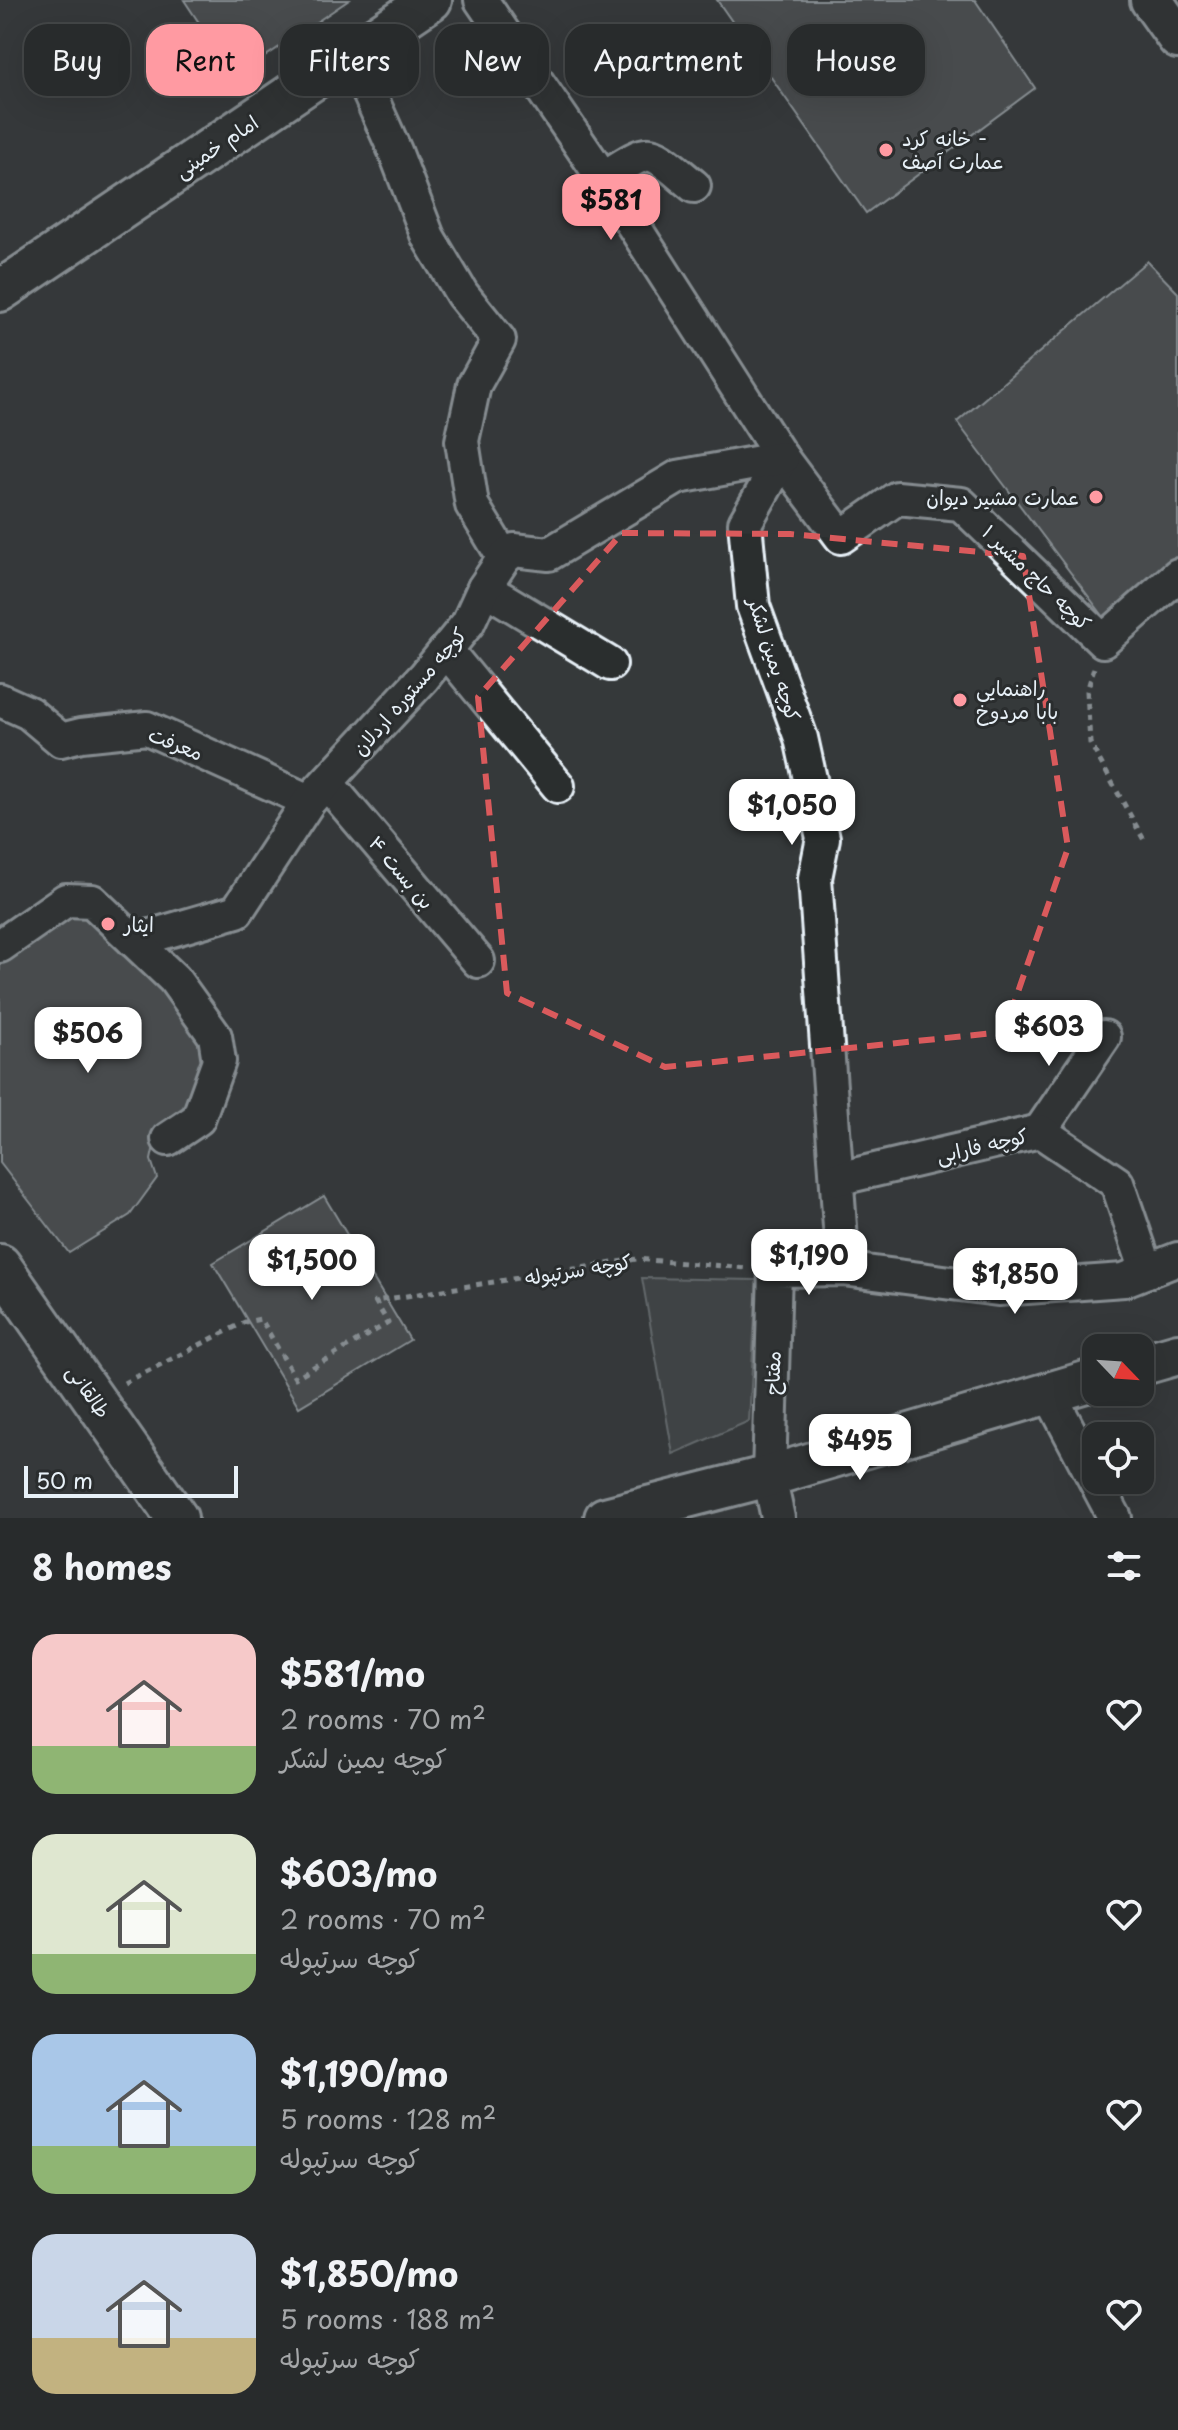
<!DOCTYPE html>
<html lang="en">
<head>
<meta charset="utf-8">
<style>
	body { margin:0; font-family:"Playpen Sans","Playpen Sans Arabic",sans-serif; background:#303334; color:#f1f3f6; height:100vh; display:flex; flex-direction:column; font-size:30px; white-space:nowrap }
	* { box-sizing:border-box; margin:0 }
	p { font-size:26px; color:#a5a7a9 }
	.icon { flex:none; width:44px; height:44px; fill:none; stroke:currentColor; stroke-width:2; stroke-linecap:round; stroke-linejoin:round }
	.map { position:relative; height:1518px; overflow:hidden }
	.drawer { display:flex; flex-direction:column; background:#282b2c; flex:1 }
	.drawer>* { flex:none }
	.top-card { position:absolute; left:24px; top:24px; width:1130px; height:72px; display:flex; gap:16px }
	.needle { width:52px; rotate:115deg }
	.buttons { position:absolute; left:1082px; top:1334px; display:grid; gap:16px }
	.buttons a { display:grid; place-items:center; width:72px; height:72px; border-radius:16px; background:#282b2c; box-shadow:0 8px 32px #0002,0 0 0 2px #444748; font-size:40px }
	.scale { position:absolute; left:24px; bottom:20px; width:214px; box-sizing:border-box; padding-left:8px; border:4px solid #e8f1f8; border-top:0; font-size:22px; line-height:28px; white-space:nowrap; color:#e8f1f8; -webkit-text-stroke:6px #2a2d2e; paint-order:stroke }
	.price { position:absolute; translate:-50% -68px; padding:0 18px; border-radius:16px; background:#fff; color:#222; font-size:26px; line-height:52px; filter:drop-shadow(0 2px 4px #0008) }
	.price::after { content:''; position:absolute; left:50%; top:48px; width:24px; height:18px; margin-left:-12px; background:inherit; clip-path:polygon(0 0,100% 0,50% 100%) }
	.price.active { background:#ff9aa2; color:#111 }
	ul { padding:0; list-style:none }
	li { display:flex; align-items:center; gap:24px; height:200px; padding:0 32px }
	li span { display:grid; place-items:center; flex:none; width:224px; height:160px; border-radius:24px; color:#555 }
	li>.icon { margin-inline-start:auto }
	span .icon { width:96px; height:96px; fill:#fffc; stroke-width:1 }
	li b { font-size:34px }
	h2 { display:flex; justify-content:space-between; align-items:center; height:96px; padding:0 32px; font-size:34px }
	.pill { padding:0 28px; border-radius:24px; background:#282b2c; box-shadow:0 8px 32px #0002,0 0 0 2px #444748; font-size:28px; line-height:72px }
	.pill.active { background:#ff9aa2; color:#111 }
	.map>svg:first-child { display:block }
	.green { fill:#4d5152; stroke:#9aa1a5; stroke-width:2 }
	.building { fill:#5f6365; stroke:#e8f1f8; stroke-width:2 }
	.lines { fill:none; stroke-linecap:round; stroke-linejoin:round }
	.minor-casing { stroke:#e8f1f8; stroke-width:38 }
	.major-casing { stroke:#e8f1f8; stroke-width:46 }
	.path { stroke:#e8f1f8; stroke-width:5; stroke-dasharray:6 6; stroke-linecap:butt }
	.minor { stroke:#2a2d2e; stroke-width:32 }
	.major { stroke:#2a2d2e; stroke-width:40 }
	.marked { fill:none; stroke:#da5a5c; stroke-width:6; stroke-dasharray:16 10; stroke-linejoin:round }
	.poi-dot { fill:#ff9aa2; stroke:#2a2d2e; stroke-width:3 }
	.labels { text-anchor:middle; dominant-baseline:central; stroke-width:6; stroke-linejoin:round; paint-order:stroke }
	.poi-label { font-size:20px; fill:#e8f1f8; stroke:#2a2d2e; text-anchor:start }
	.street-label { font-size:20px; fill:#e8f1f8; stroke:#2a2d2e }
</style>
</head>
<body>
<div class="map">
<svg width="1178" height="1518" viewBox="0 0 1178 1518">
	<rect width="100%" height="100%" fill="#35393a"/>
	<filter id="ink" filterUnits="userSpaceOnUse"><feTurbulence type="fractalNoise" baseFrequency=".0125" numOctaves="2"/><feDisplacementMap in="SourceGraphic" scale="16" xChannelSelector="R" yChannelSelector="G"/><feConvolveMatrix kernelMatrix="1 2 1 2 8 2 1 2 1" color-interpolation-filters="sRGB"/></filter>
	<g filter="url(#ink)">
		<!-- green -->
		<polygon class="green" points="642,1278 757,1280 749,1421 673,1454"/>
		<!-- building -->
		<g class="building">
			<polygon points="184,0 349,0 235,77"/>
			<polygon points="717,0 975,0 1035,88 866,213"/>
			<polygon points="1147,261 1178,293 1178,572 1113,629 957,422"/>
			<polygon points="64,911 91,915 191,1020 204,1055 199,1111 156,1136 151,1160 157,1178 130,1215 69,1253 0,1163 0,954"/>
			<polygon points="324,1196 410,1340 299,1407 213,1263"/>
		</g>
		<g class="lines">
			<!-- minor casing -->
			<g class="minor-casing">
				<g id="minor">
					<polyline points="481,0 603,178 782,458 841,537 897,498 961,504 1103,641 1178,575"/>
					<polyline points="352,55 395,151 428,237 462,294 499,340 474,385 462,441 472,505 504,558"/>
					<path d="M603,178C655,145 646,147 694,186"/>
					<polyline points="782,458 745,523 753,606 801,738 823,838 815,878 843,1269"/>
					<polyline points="484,588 610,664"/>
					<polyline points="446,650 558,786"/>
					<polyline points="0,700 29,713 61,740 81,735 147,728 309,801"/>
					<polyline points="327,783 478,961"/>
					<polyline points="134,941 237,911 309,801 424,677 468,623 484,588 504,558 514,550 549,554 678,477 782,458"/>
					<polyline points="0,946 66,900 92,901 174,979 215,1036 219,1061 198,1119 168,1139"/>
					<polyline points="1040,1131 1104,1037"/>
					<polyline points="837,1179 1040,1131 1117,1183 1147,1271"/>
					<polyline points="1049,1393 1115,1518"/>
					<polyline points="778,1518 769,1476 775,1270 843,1269 998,1289 1124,1280 1178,1259"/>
				</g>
			</g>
			<!-- major casing -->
			<g class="major-casing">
				<g id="major">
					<polyline points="1151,0 1178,38"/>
					<polyline points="0,291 431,0"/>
					<polyline points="0,1265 177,1518"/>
					<polyline points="1140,1365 1178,1354"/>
					<polyline points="605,1518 769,1476 1096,1379"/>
				</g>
			</g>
			<!-- path -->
			<g class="path">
				<polyline points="1094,668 1087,691 1090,743 1144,840"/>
				<polyline points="124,1383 245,1322 261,1319 295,1378 388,1323 375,1301 637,1259 746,1268"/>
			</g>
			<!-- minor -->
			<use href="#minor" class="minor"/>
			<!-- major -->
			<use href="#major" class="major"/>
		</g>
	</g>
	<!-- marked area -->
	<path d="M0 0H1178V1518H0ZM622,533L790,534L1023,556L1068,848L1004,1032L665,1067L507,993L478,697Z" fill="#35393a" fill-opacity=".55" fill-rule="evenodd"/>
	<path class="marked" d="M622,533L790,534L1023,556L1068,848L1004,1032L665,1067L507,993L478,697Z"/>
	<!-- markers -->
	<g class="poi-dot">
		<circle cx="886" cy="150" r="8"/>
		<circle cx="1096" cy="497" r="8"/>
		<circle cx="960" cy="700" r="8"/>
		<circle cx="108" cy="924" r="8"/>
	</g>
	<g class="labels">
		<!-- poi labels -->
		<g class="poi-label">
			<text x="902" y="138">خانه کرد -<tspan x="902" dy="23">عمارت آصف</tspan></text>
			<text x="1080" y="497" text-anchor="end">عمارت مشیر دیوان</text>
			<text x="976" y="688">راهنمایی<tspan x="976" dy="23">بابا مردوخ</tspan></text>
			<text x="124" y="924">ایثار</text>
		</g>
		<!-- street labels -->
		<g class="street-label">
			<text transform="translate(216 146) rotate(-34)">امام خمینی</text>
			<text transform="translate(1037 577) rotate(44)">کوچه حاج مشیر ۱</text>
			<text transform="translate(775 659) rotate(72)">کوچه یمین لشکر</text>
			<text transform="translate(409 691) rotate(-49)">کوچه مستوره اردلان</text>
			<text transform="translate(176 743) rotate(22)">معرفت</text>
			<text transform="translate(402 872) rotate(50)">بن بست ۴</text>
			<text transform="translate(982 1145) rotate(-13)">کوچه فارابی</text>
			<text transform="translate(578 1269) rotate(-9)">کوچه سرتپوله</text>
			<text transform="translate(772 1373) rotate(-88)">مفتاح</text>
			<text transform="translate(89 1391) rotate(55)">طالقانی</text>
		</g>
	</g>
</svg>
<div class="buttons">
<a><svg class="needle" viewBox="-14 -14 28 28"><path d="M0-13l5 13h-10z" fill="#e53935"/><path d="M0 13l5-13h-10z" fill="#a5a7a9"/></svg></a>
<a><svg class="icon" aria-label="locate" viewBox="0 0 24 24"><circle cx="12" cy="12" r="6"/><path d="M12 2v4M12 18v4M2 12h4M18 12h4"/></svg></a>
</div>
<div class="scale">50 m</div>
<b class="price active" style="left:611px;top:242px">$581</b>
<b class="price" style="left:792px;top:847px">$1,050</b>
<b class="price" style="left:1049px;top:1068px">$603</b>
<b class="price" style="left:88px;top:1075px">$506</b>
<b class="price" style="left:809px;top:1297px">$1,190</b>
<b class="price" style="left:312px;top:1302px">$1,500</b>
<b class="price" style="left:1015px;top:1316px">$1,850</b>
<b class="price" style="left:860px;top:1482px">$495</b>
<div class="top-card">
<a class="pill">Buy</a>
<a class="pill active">Rent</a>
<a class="pill">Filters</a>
<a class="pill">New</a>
<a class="pill">Apartment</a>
<a class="pill">House</a>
</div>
</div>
<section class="drawer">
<h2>8 homes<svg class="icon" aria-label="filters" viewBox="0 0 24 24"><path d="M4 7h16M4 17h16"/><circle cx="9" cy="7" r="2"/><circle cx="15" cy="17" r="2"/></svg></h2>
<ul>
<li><span style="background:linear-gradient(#f6c9c9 70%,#8fb573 0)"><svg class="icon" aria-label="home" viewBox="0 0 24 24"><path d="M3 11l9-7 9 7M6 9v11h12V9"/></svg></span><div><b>$581/mo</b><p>2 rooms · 70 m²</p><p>کوچه یمین لشکر</p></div><svg class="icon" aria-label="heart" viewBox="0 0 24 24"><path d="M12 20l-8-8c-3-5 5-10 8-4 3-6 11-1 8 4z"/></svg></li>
<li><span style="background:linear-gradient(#dfe7d0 75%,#8fb573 0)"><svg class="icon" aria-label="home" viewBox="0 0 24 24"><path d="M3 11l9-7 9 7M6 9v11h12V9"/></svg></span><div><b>$603/mo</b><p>2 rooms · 70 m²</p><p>کوچه سرتپوله</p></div><svg class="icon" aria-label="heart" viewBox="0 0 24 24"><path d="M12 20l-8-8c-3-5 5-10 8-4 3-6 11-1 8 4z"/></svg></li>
<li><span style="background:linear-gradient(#a9c7e8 70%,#8fb573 0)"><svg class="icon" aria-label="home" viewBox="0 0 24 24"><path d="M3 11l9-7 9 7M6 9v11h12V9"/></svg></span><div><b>$1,190/mo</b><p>5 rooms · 128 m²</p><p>کوچه سرتپوله</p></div><svg class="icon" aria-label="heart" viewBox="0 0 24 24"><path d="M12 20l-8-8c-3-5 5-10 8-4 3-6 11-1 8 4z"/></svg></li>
<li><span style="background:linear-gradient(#c9d6e8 65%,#c2b280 0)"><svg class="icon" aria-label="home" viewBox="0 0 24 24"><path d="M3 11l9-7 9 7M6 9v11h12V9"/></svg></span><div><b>$1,850/mo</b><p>5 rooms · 188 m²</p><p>کوچه سرتپوله</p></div><svg class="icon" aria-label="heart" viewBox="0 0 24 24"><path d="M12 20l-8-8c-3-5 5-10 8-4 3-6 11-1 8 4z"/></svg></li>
</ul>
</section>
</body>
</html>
